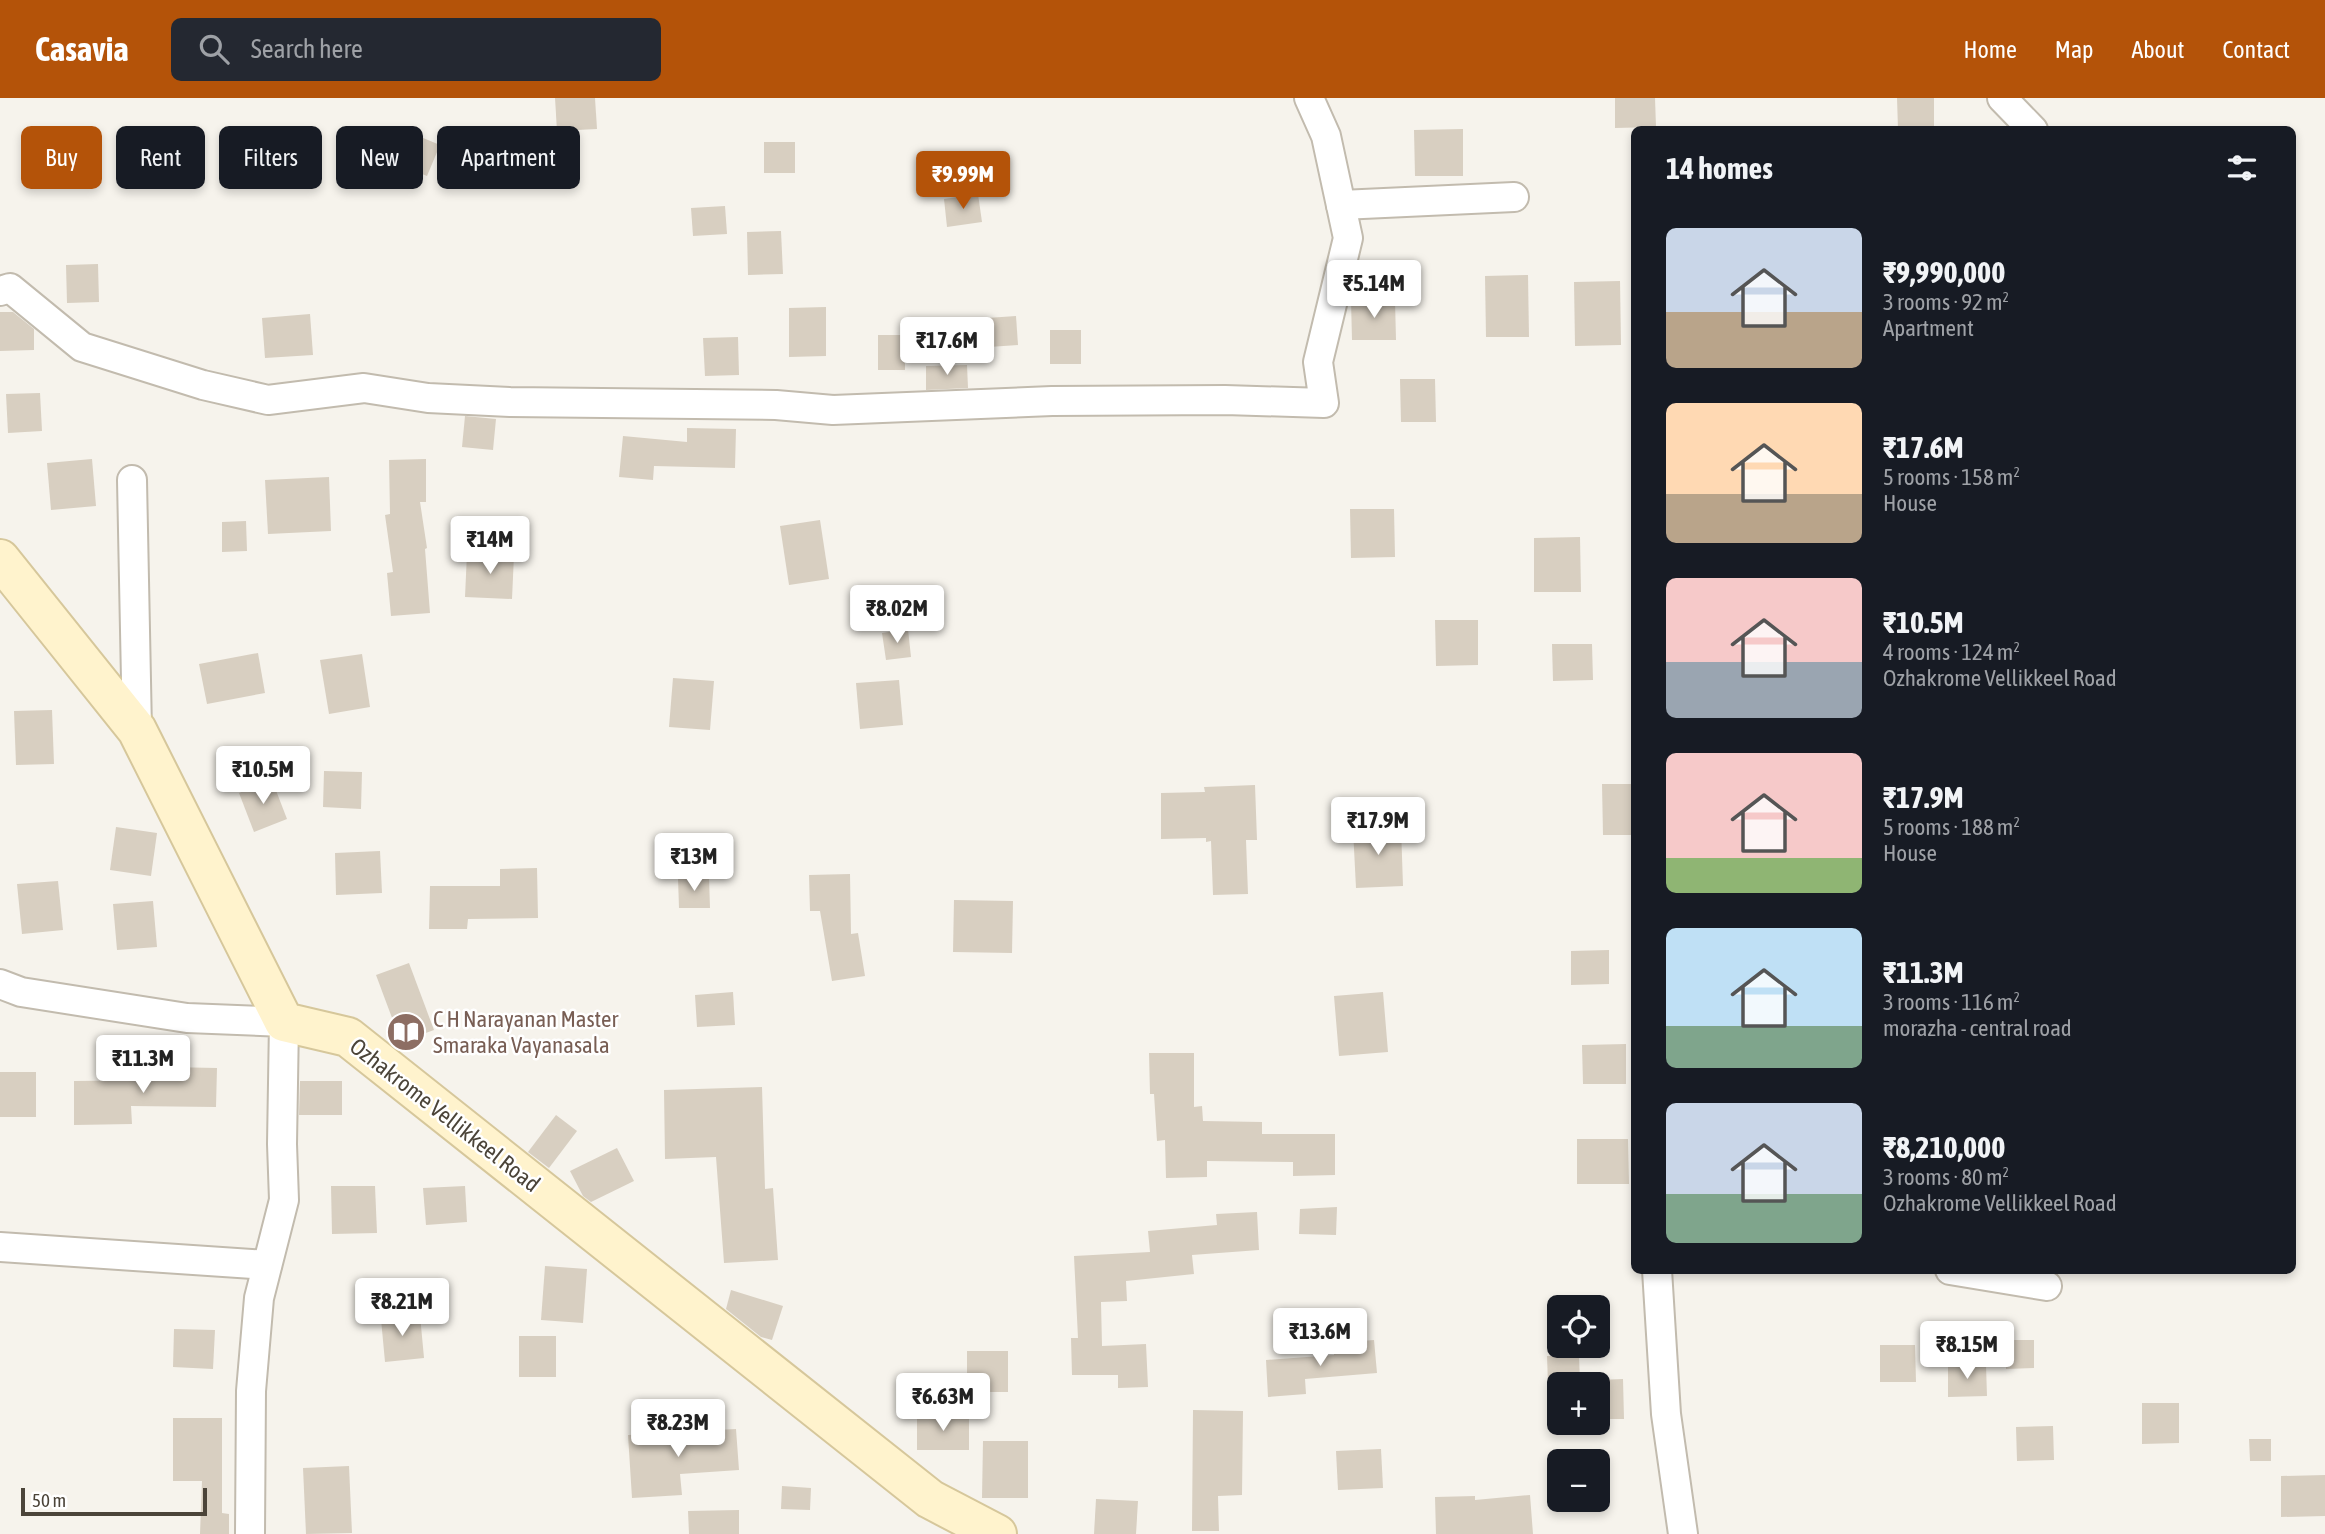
<!DOCTYPE html>
<html lang="en">
<head>
<meta charset="utf-8">
<style>
	body { margin:0; font-family:"Asap Condensed",sans-serif; background:#242831; color:#f1f3f6; height:100vh; display:flex; flex-direction:column; font-size:26px; white-space:nowrap }
	* { box-sizing:border-box; margin:0 }
	p { font-size:23px; color:#9ea1a6 }
	.icon { flex:none; width:38px; height:38px; fill:none; stroke:currentColor; stroke-width:2; stroke-linecap:round; stroke-linejoin:round }
	.map { position:relative; flex:1; overflow:hidden }
	.sheet { position:absolute; left:1631px; top:28px; width:665px; height:1148px; display:flex; flex-direction:column; background:#171b24; border-radius:10px; box-shadow:0 4px 10px #0003 }
	.sheet>* { flex:none }
	.top-card { position:absolute; left:21px; top:28px; width:665px; height:63px; display:flex; gap:14px }
	.buttons { position:absolute; left:1547px; top:1197px; display:grid; gap:14px }
	.buttons a { display:grid; place-items:center; width:63px; height:63px; border-radius:10px; background:#171b24; box-shadow:0 4px 10px #0003; font-size:35px }
	.scale { position:absolute; left:21px; bottom:18px; width:186px; box-sizing:border-box; padding-left:7px; border:4px solid #4b4439; border-top:0; font-size:19px; line-height:24px; white-space:nowrap; color:#4b4439; -webkit-text-stroke:5px #fff; paint-order:stroke }
	.price { position:absolute; translate:-50% -60px; padding:0 16px; border-radius:7px; background:#fff; color:#222; font-size:23px; line-height:46px; filter:drop-shadow(0 2px 4px #0008) }
	.price::after { content:''; position:absolute; left:50%; top:42px; width:21px; height:16px; margin-left:-10px; background:inherit; clip-path:polygon(0 0,100% 0,50% 100%) }
	.price.current { background:#b45309; color:#fff }
	ul { padding:0; list-style:none }
	li { display:flex; align-items:center; gap:21px; height:175px; padding:0 35px }
	li span { display:grid; place-items:center; flex:none; width:196px; height:140px; border-radius:10px; color:#555 }
	li>.icon { margin-inline-start:auto }
	span .icon { width:84px; height:84px; fill:#fffc; stroke-width:1 }
	li b { font-size:30px }
	h2 { display:flex; justify-content:space-between; align-items:center; height:84px; padding:0 35px; font-size:30px }
	.tag { padding:0 24px; border-radius:10px; background:#171b24; box-shadow:0 4px 10px #0003; font-size:24px; line-height:63px }
	.tag.current { background:#b45309; color:#fff }
	header { display:flex; align-items:center; gap:42px; box-sizing:border-box; height:98px; padding:0 35px; background:#b45309; color:#fff }
	header strong { font-size:33px }
	nav { display:flex; gap:38px; margin-inline-start:auto; font-size:24px }
	.search { width:490px; height:63px; background:#242831; display:flex; align-items:center; gap:18px; box-sizing:border-box; padding:0 24px; border-radius:10px; color:#9ea1a6; font-size:26px }
	.map>svg:first-child { display:block }
	.building { fill:#d8cfc1 }
	.lines { fill:none; stroke-linecap:round; stroke-linejoin:round }
	.minor-casing { stroke:#c2bbae; stroke-width:32 }
	.secondary-casing { stroke:#d6c79b; stroke-width:42 }
	.minor { stroke:#fff; stroke-width:28 }
	.secondary { stroke:#fff3cd; stroke-width:38 }
	.labels { text-anchor:middle; dominant-baseline:central; stroke-width:5; stroke-linejoin:round; paint-order:stroke }
	.education-label { font-size:23px; fill:#785e54; stroke:#fff; text-anchor:start }
	.street-label { font-size:23px; fill:#4b4439; stroke:#fff }
</style>
</head>
<body>
<header>
<strong>Casavia</strong>
<div class="search"><svg class="icon" aria-label="search" viewBox="0 0 24 24"><circle cx="10" cy="10" r="6"/><path d="M15 15l6 6"/></svg>Search here</div>
<nav><a>Home</a><a>Map</a><a>About</a><a>Contact</a></nav>
</header>
<div class="map">
<svg width="2325" height="1436" viewBox="0 0 2325 1436">
	<rect width="100%" height="100%" fill="#f6f3ec"/>
	<!-- building -->
	<g class="building">
		<polygon points="555,0 595,0 597,31 557,33"/>
		<polygon points="1615,0 1655,0 1656,29 1615,30"/>
		<polygon points="1897,0 1934,0 1934,32 1898,32"/>
		<polygon points="399,30 440,47 427,78 386,61"/>
		<polygon points="1463,31 1463,78 1415,78 1414,32"/>
		<rect x="764" y="44" width="31" height="31"/>
		<polygon points="978,96 982,124 947,129 944,101"/>
		<polygon points="725,108 727,136 693,138 691,110"/>
		<polygon points="781,133 783,176 748,177 747,134"/>
		<polygon points="98,166 99,204 67,205 66,167"/>
		<polygon points="1528,177 1529,239 1486,239 1485,178"/>
		<polygon points="1620,183 1621,247 1575,248 1574,184"/>
		<polygon points="1351,202 1395,202 1396,242 1352,242"/>
		<polygon points="826,209 826,258 789,259 789,210"/>
		<polygon points="0,214 13,214 34,231 34,252 0,253"/>
		<polygon points="310,216 313,257 265,260 262,220"/>
		<polygon points="1016,218 1018,247 989,249 987,220"/>
		<rect x="1050" y="232" width="31" height="34"/>
		<rect x="878" y="237" width="27" height="35"/>
		<polygon points="738,239 739,277 705,278 703,240"/>
		<polygon points="967,267 968,290 926,292 926,268"/>
		<polygon points="1400,281 1435,281 1436,324 1401,324"/>
		<polygon points="40,295 42,333 8,335 6,296"/>
		<polygon points="465,318 496,321 493,352 462,349"/>
		<polygon points="687,330 736,331 735,370 654,368 653,382 619,379 623,338 687,344"/>
		<polygon points="92,361 96,408 51,412 47,365"/>
		<polygon points="426,361 426,404 420,404 427,450 425,451 430,515 391,518 387,475 393,474 385,417 390,416 389,362"/>
		<polygon points="329,379 331,433 268,436 265,382"/>
		<polygon points="1350,411 1394,411 1395,459 1351,460"/>
		<polygon points="820,422 829,481 789,487 780,428"/>
		<polygon points="246,423 247,453 222,454 222,424"/>
		<polygon points="1580,439 1581,494 1534,494 1534,440"/>
		<polygon points="467,455 514,457 512,501 465,499"/>
		<polygon points="1435,522 1478,522 1478,567 1436,568"/>
		<polygon points="908,531 911,559 886,562 882,535"/>
		<polygon points="1552,546 1592,546 1593,582 1553,583"/>
		<polygon points="258,555 265,595 207,606 199,566"/>
		<polygon points="362,556 370,609 329,616 320,562"/>
		<polygon points="673,580 714,583 710,632 669,629"/>
		<polygon points="899,582 903,627 860,631 856,585"/>
		<polygon points="52,612 54,666 16,667 14,613"/>
		<polygon points="324,673 362,674 361,711 323,709"/>
		<polygon points="272,682 287,721 254,734 239,695"/>
		<polygon points="1602,686 1634,686 1634,737 1603,737"/>
		<polygon points="1255,687 1257,742 1246,742 1248,796 1213,797 1211,743 1206,744 1206,740 1161,741 1161,695 1205,694 1204,689"/>
		<polygon points="116,729 157,735 151,778 110,772"/>
		<polygon points="1401,729 1403,788 1356,790 1353,731"/>
		<polygon points="380,753 382,795 336,797 335,755"/>
		<polygon points="537,770 538,820 468,821 467,831 429,831 430,788 500,788 500,771"/>
		<polygon points="850,776 851,836 858,835 865,878 832,883 820,813 810,813 809,777"/>
		<polygon points="709,779 710,810 679,810 678,780"/>
		<polygon points="58,783 63,832 22,836 17,786"/>
		<polygon points="954,802 1013,803 1012,855 953,854"/>
		<polygon points="153,803 157,849 117,852 113,806"/>
		<polygon points="1609,852 1609,886 1571,887 1571,853"/>
		<polygon points="409,865 434,932 401,944 376,877"/>
		<polygon points="733,894 735,927 697,929 695,897"/>
		<polygon points="1383,894 1388,954 1339,958 1334,898"/>
		<polygon points="1626,946 1626,986 1583,986 1582,947"/>
		<polygon points="1149,955 1194,955 1194,1009 1202,1008 1203,1023 1262,1024 1262,1036 1335,1036 1335,1077 1293,1078 1293,1064 1207,1063 1207,1079 1166,1080 1165,1042 1157,1043 1154,996 1150,996"/>
		<polygon points="168,969 217,970 216,1009 131,1008 132,1026 74,1027 74,983 168,982"/>
		<rect x="0" y="974" width="36" height="45"/>
		<polygon points="300,983 342,983 342,1017 299,1017"/>
		<polygon points="762,989 765,1091 773,1090 778,1162 724,1165 716,1059 665,1061 664,992"/>
		<polygon points="556,1017 577,1033 549,1070 528,1054"/>
		<polygon points="1577,1041 1628,1041 1629,1086 1577,1086"/>
		<polygon points="617,1050 634,1083 591,1104 583,1098 570,1073"/>
		<polygon points="331,1088 375,1088 377,1135 332,1136"/>
		<polygon points="465,1088 467,1124 426,1127 423,1090"/>
		<polygon points="1337,1109 1336,1137 1299,1136 1300,1111"/>
		<polygon points="1257,1114 1259,1152 1192,1157 1194,1176 1126,1183 1127,1203 1101,1204 1102,1248 1146,1246 1148,1289 1118,1290 1118,1277 1072,1277 1071,1240 1078,1240 1074,1158 1150,1154 1148,1133 1217,1127 1216,1116"/>
		<polygon points="545,1168 587,1171 583,1225 541,1222"/>
		<polygon points="731,1192 783,1208 772,1242 761,1239 726,1211"/>
		<polygon points="420,1217 424,1260 385,1264 381,1221"/>
		<polygon points="174,1231 215,1232 213,1271 173,1269"/>
		<rect x="519" y="1238" width="37" height="41"/>
		<polygon points="1374,1242 1377,1275 1305,1281 1306,1296 1268,1299 1266,1262 1334,1257 1333,1245"/>
		<polygon points="2005,1242 2034,1242 2034,1270 2006,1271"/>
		<polygon points="1880,1247 1915,1247 1916,1284 1880,1284"/>
		<rect x="967" y="1253" width="41" height="41"/>
		<polygon points="1579,1257 1580,1285 1548,1287 1547,1258"/>
		<polygon points="1986,1267 1987,1298 1948,1299 1948,1268"/>
		<polygon points="1623,1281 1624,1321 1598,1321 1598,1282"/>
		<polygon points="2142,1305 2179,1305 2179,1345 2142,1346"/>
		<polygon points="1193,1312 1243,1313 1242,1397 1218,1398 1219,1433 1192,1433"/>
		<rect x="917" y="1318" width="52" height="34"/>
		<polygon points="173,1320 222,1320 222,1415 229,1416 229,1436 200,1436 202,1383 173,1383"/>
		<polygon points="2053,1328 2054,1362 2017,1363 2016,1329"/>
		<polygon points="736,1331 739,1372 680,1376 682,1397 632,1400 628,1337"/>
		<polygon points="2249,1341 2271,1341 2271,1363 2250,1363"/>
		<polygon points="983,1343 1028,1343 1028,1400 982,1400"/>
		<polygon points="1381,1351 1383,1390 1338,1392 1336,1353"/>
		<polygon points="349,1368 352,1435 306,1436 303,1370"/>
		<polygon points="2325,1377 2325,1418 2281,1419 2281,1378"/>
		<polygon points="782,1388 811,1390 810,1412 781,1411"/>
		<polygon points="1530,1397 1533,1436 1436,1436 1435,1399 1475,1398 1475,1402"/>
		<polygon points="1096,1401 1138,1403 1136,1436 1094,1436"/>
		<polygon points="739,1412 739,1436 689,1436 688,1413"/>
	</g>
	<g class="lines">
		<!-- minor casing -->
		<g class="minor-casing">
			<g id="minor">
				<polyline points="2002,0 2033,32"/>
				<polyline points="1341,107 1514,99"/>
				<polyline points="0,193 10,190 82,249 203,287 268,302 364,290 428,300 510,304 776,307 833,312 1052,303 1225,302 1324,305 1318,264 1348,140 1326,38 1309,0"/>
				<polyline points="132,382 137,632"/>
				<polyline points="0,886 21,894 187,920 284,924 282,1046 284,1102 259,1200 251,1293 250,1436"/>
				<polyline points="0,1149 267,1167"/>
				<polyline points="1657,1172 1666,1316 1683,1436"/>
				<polyline points="1950,1172 2047,1188"/>
			</g>
		</g>
		<!-- secondary casing -->
		<g class="secondary-casing">
			<polyline id="secondary" points="0,461 137,632 284,924 348,939 930,1401 997,1436"/>
		</g>
		<!-- minor -->
		<use href="#minor" class="minor"/>
		<!-- secondary -->
		<use href="#secondary" class="secondary"/>
	</g>
	<!-- icons -->
	<defs>
		<g id="library-disc" transform="scale(2.0125)"><circle r="9.5" fill="#8d6e63" stroke="#fff"/><path d="M-6-4Q-3-5.5-.7-3.5V5Q-3 3-6 4ZM6-4Q3-5.5 .7-3.5V5Q3 3 6 4Z" fill="#fff"/></g>
	</defs>
	<g fill-rule="evenodd">
		<use href="#library-disc" x="406" y="934"/>
	</g>
	<g class="labels">
		<!-- education labels -->
		<g class="education-label">
			<text x="433" y="921">C H Narayanan Master<tspan x="433" dy="26">Smaraka Vayanasala</tspan></text>
		</g>
		<!-- street labels -->
		<g class="street-label">
			<text transform="translate(445 1017) rotate(38)">Ozhakrome Vellikkeel Road</text>
		</g>
	</g>
</svg>
<div class="buttons">
<a><svg class="icon" aria-label="locate" viewBox="0 0 24 24"><circle cx="12" cy="12" r="6"/><path d="M12 2v4M12 18v4M2 12h4M18 12h4"/></svg></a>
<a>+</a>
<a>−</a>
</div>
<div class="scale">50 m</div>
<b class="price current" style="left:963px;top:113px">₹9.99M</b>
<b class="price" style="left:1374px;top:222px">₹5.14M</b>
<b class="price" style="left:947px;top:279px">₹17.6M</b>
<b class="price" style="left:490px;top:478px">₹14M</b>
<b class="price" style="left:897px;top:547px">₹8.02M</b>
<b class="price" style="left:263px;top:708px">₹10.5M</b>
<b class="price" style="left:1378px;top:759px">₹17.9M</b>
<b class="price" style="left:694px;top:795px">₹13M</b>
<b class="price" style="left:143px;top:997px">₹11.3M</b>
<b class="price" style="left:402px;top:1240px">₹8.21M</b>
<b class="price" style="left:1320px;top:1270px">₹13.6M</b>
<b class="price" style="left:1967px;top:1283px">₹8.15M</b>
<b class="price" style="left:943px;top:1335px">₹6.63M</b>
<b class="price" style="left:678px;top:1361px">₹8.23M</b>
<div class="top-card">
<a class="tag current">Buy</a>
<a class="tag">Rent</a>
<a class="tag">Filters</a>
<a class="tag">New</a>
<a class="tag">Apartment</a>
</div>
<section class="sheet">
<h2>14 homes<svg class="icon" aria-label="filters" viewBox="0 0 24 24"><path d="M4 7h16M4 17h16"/><circle cx="9" cy="7" r="2"/><circle cx="15" cy="17" r="2"/></svg></h2>
<ul>
<li><span style="background:linear-gradient(#c9d6e8 60%,#b9a48a 0)"><svg class="icon" aria-label="home" viewBox="0 0 24 24"><path d="M3 11l9-7 9 7M6 9v11h12V9"/></svg></span><div><b>₹9,990,000</b><p>3 rooms · 92 m²</p><p>Apartment</p></div></li>
<li><span style="background:linear-gradient(#ffd9b3 65%,#b9a48a 0)"><svg class="icon" aria-label="home" viewBox="0 0 24 24"><path d="M3 11l9-7 9 7M6 9v11h12V9"/></svg></span><div><b>₹17.6M</b><p>5 rooms · 158 m²</p><p>House</p></div></li>
<li><span style="background:linear-gradient(#f6c9c9 60%,#9aa5b1 0)"><svg class="icon" aria-label="home" viewBox="0 0 24 24"><path d="M3 11l9-7 9 7M6 9v11h12V9"/></svg></span><div><b>₹10.5M</b><p>4 rooms · 124 m²</p><p>Ozhakrome Vellikkeel Road</p></div></li>
<li><span style="background:linear-gradient(#f6c9c9 75%,#8fb573 0)"><svg class="icon" aria-label="home" viewBox="0 0 24 24"><path d="M3 11l9-7 9 7M6 9v11h12V9"/></svg></span><div><b>₹17.9M</b><p>5 rooms · 188 m²</p><p>House</p></div></li>
<li><span style="background:linear-gradient(#bfe0f5 70%,#7fa58c 0)"><svg class="icon" aria-label="home" viewBox="0 0 24 24"><path d="M3 11l9-7 9 7M6 9v11h12V9"/></svg></span><div><b>₹11.3M</b><p>3 rooms · 116 m²</p><p>morazha - central road</p></div></li>
<li><span style="background:linear-gradient(#c9d6e8 65%,#7fa58c 0)"><svg class="icon" aria-label="home" viewBox="0 0 24 24"><path d="M3 11l9-7 9 7M6 9v11h12V9"/></svg></span><div><b>₹8,210,000</b><p>3 rooms · 80 m²</p><p>Ozhakrome Vellikkeel Road</p></div></li>
</ul>
</section>
</div>
</body>
</html>
